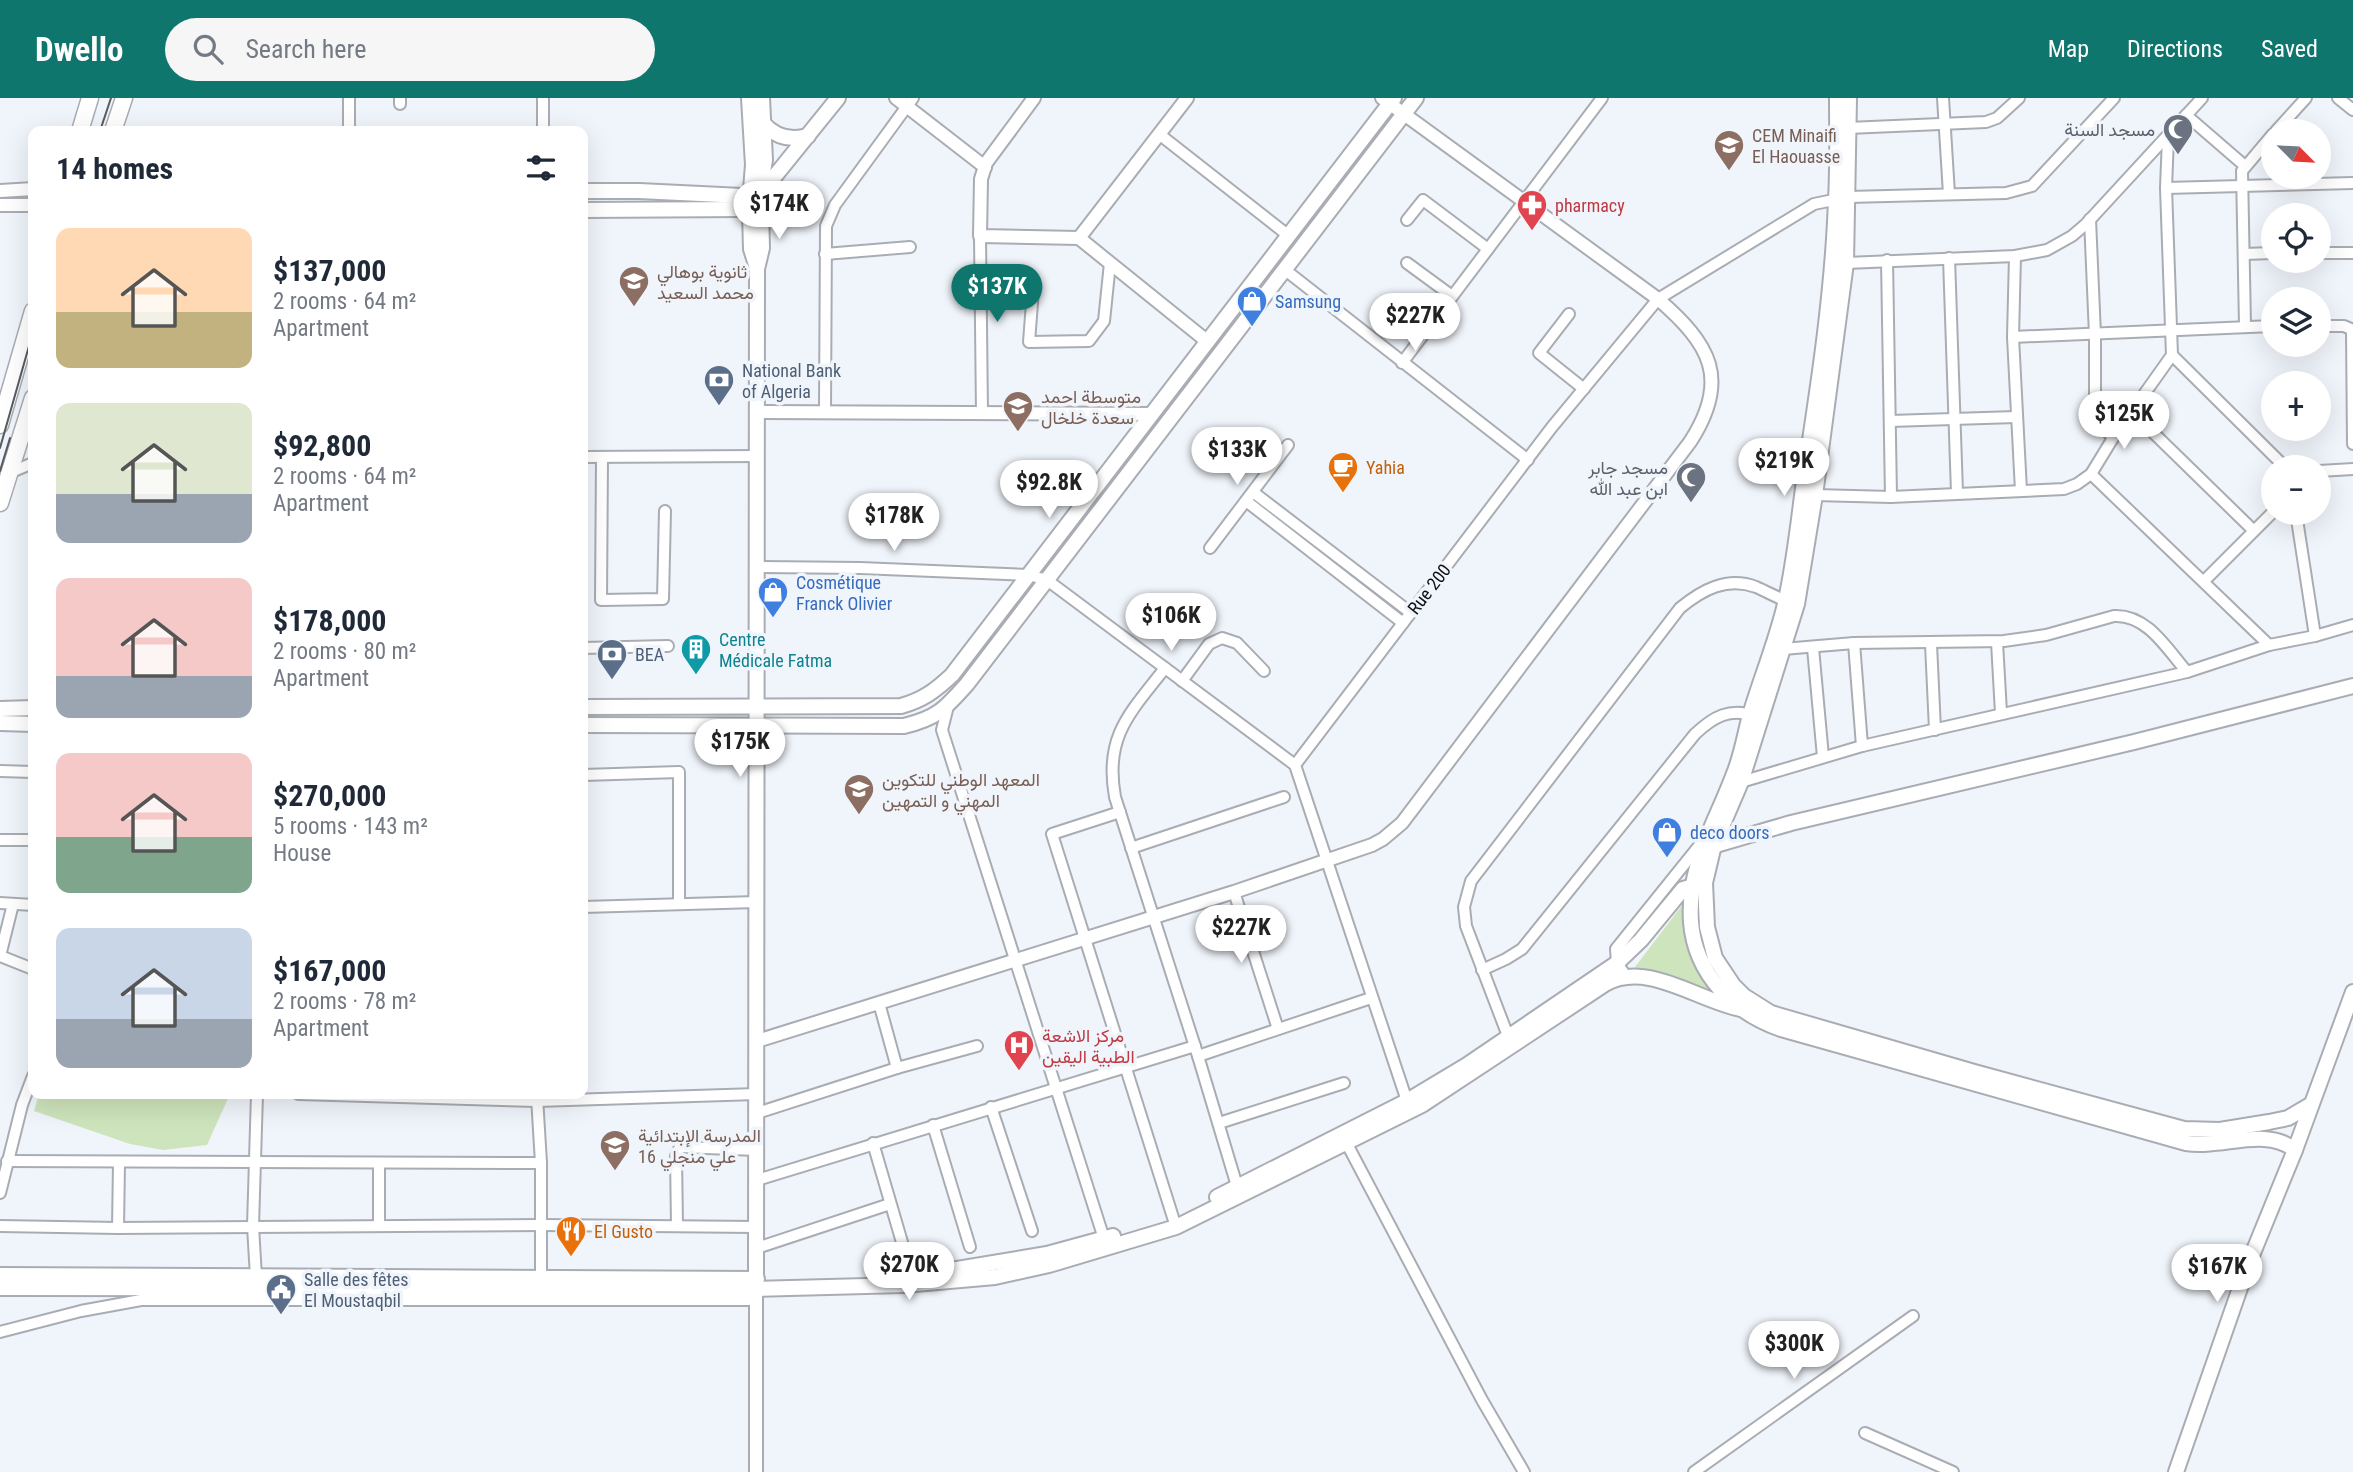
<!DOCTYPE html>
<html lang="en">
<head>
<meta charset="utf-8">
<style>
	body { margin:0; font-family:"Roboto Condensed",Vazirmatn,sans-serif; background:#f6f6f7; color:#1f2937; height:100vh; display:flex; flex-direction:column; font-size:26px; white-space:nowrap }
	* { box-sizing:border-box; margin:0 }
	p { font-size:23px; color:#747a83 }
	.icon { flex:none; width:38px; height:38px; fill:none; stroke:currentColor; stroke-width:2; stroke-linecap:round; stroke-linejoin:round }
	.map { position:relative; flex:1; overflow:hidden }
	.panel { position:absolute; left:28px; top:28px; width:560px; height:973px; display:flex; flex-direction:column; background:#fff; border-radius:14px; box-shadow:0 7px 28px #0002 }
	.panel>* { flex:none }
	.needle { width:46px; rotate:114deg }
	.buttons { position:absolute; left:2261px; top:21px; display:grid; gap:14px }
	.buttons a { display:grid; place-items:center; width:70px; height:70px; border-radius:50%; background:#fff; box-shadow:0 7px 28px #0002; font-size:35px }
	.price { position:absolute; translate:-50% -60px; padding:0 16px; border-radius:24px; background:#fff; color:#222; font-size:23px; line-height:46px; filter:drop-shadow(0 2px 4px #0008) }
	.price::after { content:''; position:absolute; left:50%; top:42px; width:21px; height:16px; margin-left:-10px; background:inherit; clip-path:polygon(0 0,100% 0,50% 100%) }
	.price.on { background:#0f766e; color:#fff }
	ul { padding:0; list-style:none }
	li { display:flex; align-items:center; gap:21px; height:175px; padding:0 28px }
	li span { display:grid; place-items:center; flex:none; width:196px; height:140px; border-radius:14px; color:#555 }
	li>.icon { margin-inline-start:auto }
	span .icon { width:84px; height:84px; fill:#fffc; stroke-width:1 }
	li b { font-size:30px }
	h2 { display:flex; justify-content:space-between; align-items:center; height:84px; padding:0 28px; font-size:30px }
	header { display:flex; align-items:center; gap:42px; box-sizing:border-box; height:98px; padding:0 35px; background:#0f766e; color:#fff }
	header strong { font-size:33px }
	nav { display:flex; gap:38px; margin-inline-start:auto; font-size:24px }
	.search { width:490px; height:63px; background:#f6f6f7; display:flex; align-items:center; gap:18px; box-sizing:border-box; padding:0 24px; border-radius:38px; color:#747a83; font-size:26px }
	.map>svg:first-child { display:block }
	.green { fill:#cde4bc }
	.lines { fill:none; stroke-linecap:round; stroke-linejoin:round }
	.minor-casing { stroke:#a9adb3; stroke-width:14 }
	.tertiary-casing { stroke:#a9adb3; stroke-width:16 }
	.secondary-casing { stroke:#a9adb3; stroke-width:18 }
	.primary-casing { stroke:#a9adb3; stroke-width:19 }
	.minor { stroke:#fff; stroke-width:10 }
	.tertiary { stroke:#fff; stroke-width:12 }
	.secondary { stroke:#fff; stroke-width:14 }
	.primary { stroke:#fff; stroke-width:16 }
	.tram { stroke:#585b5f; stroke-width:2 }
	.labels { text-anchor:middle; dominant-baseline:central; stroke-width:7; stroke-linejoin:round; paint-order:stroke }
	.worship-label { font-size:18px; fill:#5b616d; stroke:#f0f5fb; text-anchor:end }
	.education-label { font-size:18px; fill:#785e54; stroke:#f0f5fb; text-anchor:start }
	.health-label { font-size:18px; fill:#be3a42; stroke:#f0f5fb; text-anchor:start }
	.shop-label { font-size:18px; fill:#366cbe; stroke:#f0f5fb; text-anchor:start }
	.service-label { font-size:18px; fill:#4e5e75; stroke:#f0f5fb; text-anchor:start }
	.food-label { font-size:18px; fill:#c56008; stroke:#f0f5fb; text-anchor:start }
	.street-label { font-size:18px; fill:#0c0e10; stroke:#f0f5fb }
	.culture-label { font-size:18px; fill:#0d838f; stroke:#f0f5fb; text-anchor:start }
</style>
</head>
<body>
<header>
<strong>Dwello</strong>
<div class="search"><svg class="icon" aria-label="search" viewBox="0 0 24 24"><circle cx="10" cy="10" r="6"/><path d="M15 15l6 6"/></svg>Search here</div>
<nav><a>Map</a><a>Directions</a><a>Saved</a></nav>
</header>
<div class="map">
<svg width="2353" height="1374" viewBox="0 0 2353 1374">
	<rect width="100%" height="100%" fill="#f0f5fb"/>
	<!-- green -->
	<g class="green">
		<path d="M1683,806C1684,843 1694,865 1713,897L1636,873L1635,869Z"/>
		<polygon points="39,996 230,996 207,1047 163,1052 130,1046 34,1013"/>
	</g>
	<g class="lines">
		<!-- minor casing -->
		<g class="minor-casing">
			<g id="minor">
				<polyline points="543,0 543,33"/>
				<polyline points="1943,0 1949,96"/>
				<polyline points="2338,0 2353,12"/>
				<polyline points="400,6 400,0"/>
				<polyline points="2186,17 2245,68"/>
				<polyline points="1848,30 1986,24 1997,20 2019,0"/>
				<polyline points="349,33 349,0"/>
				<polyline points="2276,33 2306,0"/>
				<polyline points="1159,36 1289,138"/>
				<polyline points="2166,90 2353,85"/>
				<polyline points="2090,121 2095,237 2095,320 2113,340"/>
				<polyline points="1407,122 1423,102 1488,151"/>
				<polyline points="980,138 982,315"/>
				<polyline points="2319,155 2353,155"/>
				<polyline points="825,156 910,149"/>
				<polyline points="2244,156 2273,155"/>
				<polyline points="2015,158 2013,239 2021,393"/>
				<polyline points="1949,160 1957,395"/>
				<polyline points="1887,162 1891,399"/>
				<polyline points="1407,165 1452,198"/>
				<polyline points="1846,165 2015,158 2047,152 2072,138 2086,126 2202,0"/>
				<polyline points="1284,171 1528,362"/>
				<polyline points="1033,192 1029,244 1089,243 1104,223 1110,165"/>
				<polyline points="1569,216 1539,255 1584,291"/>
				<polyline points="2245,228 2242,73 2273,36"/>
				<polyline points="2319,228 2344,228 2353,232"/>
				<polyline points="2352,232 2353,346"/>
				<polyline points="2013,239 2273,228"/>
				<polyline points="2172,257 2285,369"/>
				<polyline points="1402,265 1602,0"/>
				<polyline points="825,313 826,128 835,107 913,0"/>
				<polyline points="2131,313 2253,432"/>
				<polyline points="1890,323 2016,319"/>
				<polyline points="583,359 758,358"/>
				<polyline points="602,359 601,502 663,501 665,413"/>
				<polyline points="2319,373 2353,371"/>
				<polyline points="9,375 33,365"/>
				<polyline points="2091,376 2269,547"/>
				<polyline points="1253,394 1411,515"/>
				<polyline points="1815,397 1891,399 2064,391 2077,386 2091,376 2113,340 2172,257 2166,90 2168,39"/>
				<polyline points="1246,403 1403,525"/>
				<polyline points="2296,415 2315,538"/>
				<polyline points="1210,450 1288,347"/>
				<polyline points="757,469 860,470 1029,477 1047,482 1295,667"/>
				<polyline points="2204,483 2273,414"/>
				<polyline points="1997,544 2001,615"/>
				<polyline points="1854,545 1862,648"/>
				<polyline points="1931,546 1935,632"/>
				<polyline points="583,550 668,548"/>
				<polyline points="1813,550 1823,659"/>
				<path d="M1783,551L1854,545L2004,543L2046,537L2114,518C2147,516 2167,551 2187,574"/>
				<path d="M1165,570C1130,615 1104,638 1115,699L1198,958L1237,1088"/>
				<polyline points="1182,583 1209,546 1222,540 1237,545 1264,573"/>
				<polyline points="948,608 942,632 1106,1147"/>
				<polyline points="0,673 33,674"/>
				<polyline points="583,677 679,674 679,806"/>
				<polyline points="1741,684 1862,648 2187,574 2269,547 2315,538 2353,527"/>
				<polyline points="1120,714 1052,736 1176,1129"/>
				<polyline points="0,742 33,742"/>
				<polyline points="1131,750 1284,699"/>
				<polyline points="1234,794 1278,931"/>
				<polyline points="0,805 33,807"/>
				<polyline points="583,809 757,804"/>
				<polyline points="0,858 13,806"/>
				<polyline points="0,858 33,871"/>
				<path d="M1482,872L1506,861L1522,851L1695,636C1713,619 1730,609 1755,618"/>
				<polyline points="1626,878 1617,865 1616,851 1703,743"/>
				<polyline points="879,905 897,970"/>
				<path d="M1508,938L1466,828L1464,809L1471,783L1680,510C1702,492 1727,478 1756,489C1768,494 1779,501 1792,505"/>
				<polyline points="1198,958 1371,900"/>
				<polyline points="298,996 537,1003 757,996"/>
				<polyline points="537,999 541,1065 541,1185"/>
				<polyline points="1407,1003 1295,667 1552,329 1658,201 1814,106 1848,99 2006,95 2032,88 2114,0"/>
				<polyline points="991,1009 1032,1133"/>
				<polyline points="757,1015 897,970 977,948"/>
				<polyline points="1219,1025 1344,985"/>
				<polyline points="933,1027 970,1149"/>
				<polyline points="873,1045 906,1158"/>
				<polyline points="1347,1046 1482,1302 1524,1374"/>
				<polyline points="7,1063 541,1065"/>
				<polyline points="379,1066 379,1127"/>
				<polyline points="757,1082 1195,948"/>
				<polyline points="0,1095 22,1007 33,978"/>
				<polyline points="0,1128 118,1130 542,1127 757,1129"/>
				<polyline points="677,1128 676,1058 680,1049 757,1052"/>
				<polyline points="118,1130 119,1065"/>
				<polyline points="757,1150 890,1106"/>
				<polyline points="256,1179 253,1128 257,996"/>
				<polyline points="0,1234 81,1213 141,1202 756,1202"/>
				<polyline points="1865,1335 1953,1374"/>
				<polyline points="1694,1374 1913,1218"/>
			</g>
		</g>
		<!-- tertiary casing -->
		<g class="tertiary-casing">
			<g id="tertiary">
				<polyline points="896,0 985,69"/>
				<polyline points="1034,0 986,65 981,81 980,138 1079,140 1208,244"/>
				<polyline points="0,93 33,91"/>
				<polyline points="0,107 33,107"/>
				<polyline points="1079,140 1187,0"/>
				<polyline points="758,314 1153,316"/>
				<path d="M757,943L1234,794L1372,747L1383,741L1402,725L1690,344C1731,281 1710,246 1658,201L1382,0"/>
				<polyline points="756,1191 756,1374"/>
			</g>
		</g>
		<!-- secondary casing -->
		<g class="secondary-casing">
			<g id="secondary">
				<polyline points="749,0 753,67 751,91"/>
				<path d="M1837,0C1837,34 1838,67 1836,101C1833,192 1819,284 1805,375C1799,418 1795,463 1785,506C1776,544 1761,580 1750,617C1745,636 1742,655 1735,673C1716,725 1687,767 1691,824C1695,876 1734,915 1781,931L2186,1045C2222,1051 2265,1028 2295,1052"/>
				<polyline points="1849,0 1846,165 1815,397 1797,506 1741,684 1714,747 1705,785 1707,829 1715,860 1733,887 1744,898 1771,915 1974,974 2184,1031 2220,1032 2269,1024 2288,1020 2310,1007"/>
				<path d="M763,25C775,39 790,43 808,38"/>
				<polyline points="583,93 639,93 742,98"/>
				<polyline points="760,93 765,62 762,0"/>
				<polyline points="762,94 838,0"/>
				<polyline points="583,112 745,111"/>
				<polyline points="750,113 751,151 757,170"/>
				<path d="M583,609L901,608C923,602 936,592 952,577L1394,0"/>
				<polyline points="0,611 33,610"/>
				<polyline points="0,625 33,626"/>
				<path d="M583,627L904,628C937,620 945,611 967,586L1416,0"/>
				<polyline points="1709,749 1791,725 2134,644 2353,588"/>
				<polyline points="1217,1099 1407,1003 1467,967 1617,865 1641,842 1683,791 1705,785"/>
				<polyline points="927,1176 1047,1156 1113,1138"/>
				<polyline points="0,1177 757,1181"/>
				<polyline points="756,1189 757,171 762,150 761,110"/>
				<path d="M0,1190L756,1191L904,1187L995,1179L1049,1167L1176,1129L1422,1007L1605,886C1647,862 1698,903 1741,911"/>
				<polyline points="2176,1374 2248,1167 2295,1052 2353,894"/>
			</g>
		</g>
		<!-- primary casing -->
		<g class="primary-casing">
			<g id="primary">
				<polyline points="80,33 90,0"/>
				<polyline points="113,33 124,0"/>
				<polyline points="0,327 33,213"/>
				<polyline points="0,405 33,300"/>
			</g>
		</g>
		<!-- minor -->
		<use href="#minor" class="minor"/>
		<!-- tertiary -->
		<use href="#tertiary" class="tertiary"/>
		<!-- secondary -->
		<use href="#secondary" class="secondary"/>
		<!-- primary -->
		<use href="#primary" class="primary"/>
		<!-- tram -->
		<g class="tram">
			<polyline points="100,33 111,0"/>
			<polyline points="0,350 33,234"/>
			<polyline points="0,373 10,340"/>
		</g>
	</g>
	<!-- icons -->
	<defs>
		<g id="mosque-pin" transform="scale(1.575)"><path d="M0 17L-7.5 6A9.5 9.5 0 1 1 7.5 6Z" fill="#6b7280" stroke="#f0f5fb"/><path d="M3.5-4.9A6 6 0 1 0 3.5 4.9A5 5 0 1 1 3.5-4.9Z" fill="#fff"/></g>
		<g id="school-pin" transform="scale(1.575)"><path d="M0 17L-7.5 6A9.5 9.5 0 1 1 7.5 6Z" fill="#8d6e63" stroke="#f0f5fb"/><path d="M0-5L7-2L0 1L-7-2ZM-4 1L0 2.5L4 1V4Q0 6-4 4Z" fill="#fff"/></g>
		<g id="pharmacy-pin" transform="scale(1.575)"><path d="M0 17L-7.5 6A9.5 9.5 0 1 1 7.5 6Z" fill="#e0444e" stroke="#f0f5fb"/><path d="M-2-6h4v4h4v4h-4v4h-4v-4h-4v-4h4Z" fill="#fff"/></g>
		<g id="shop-pin" transform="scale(1.575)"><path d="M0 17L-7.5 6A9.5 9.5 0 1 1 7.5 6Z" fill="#3f7fe0" stroke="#f0f5fb"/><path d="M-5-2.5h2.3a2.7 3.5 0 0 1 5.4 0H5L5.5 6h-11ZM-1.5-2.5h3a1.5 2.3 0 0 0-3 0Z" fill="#fff"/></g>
		<g id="bank-pin" transform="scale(1.575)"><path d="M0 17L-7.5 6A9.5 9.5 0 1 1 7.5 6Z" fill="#5c6f8a" stroke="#f0f5fb"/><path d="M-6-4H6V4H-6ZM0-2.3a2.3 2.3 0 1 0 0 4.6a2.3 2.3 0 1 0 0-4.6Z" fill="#fff"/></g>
		<g id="cafe-pin" transform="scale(1.575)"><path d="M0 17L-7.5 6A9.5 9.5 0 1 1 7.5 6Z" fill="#e8710a" stroke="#f0f5fb"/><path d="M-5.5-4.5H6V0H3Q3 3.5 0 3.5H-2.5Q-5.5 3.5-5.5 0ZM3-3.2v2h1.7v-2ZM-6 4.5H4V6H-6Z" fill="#fff"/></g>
		<g id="building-pin" transform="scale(1.575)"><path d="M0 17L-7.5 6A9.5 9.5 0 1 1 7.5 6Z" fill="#0f9aa8" stroke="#f0f5fb"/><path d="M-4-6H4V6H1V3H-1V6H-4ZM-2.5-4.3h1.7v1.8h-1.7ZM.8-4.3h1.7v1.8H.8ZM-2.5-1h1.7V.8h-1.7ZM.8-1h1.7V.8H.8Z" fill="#fff"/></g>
		<g id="university-pin" transform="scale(1.575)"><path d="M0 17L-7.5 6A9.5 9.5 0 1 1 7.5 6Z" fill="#8d6e63" stroke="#f0f5fb"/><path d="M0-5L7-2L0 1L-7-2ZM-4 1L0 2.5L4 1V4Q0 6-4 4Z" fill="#fff"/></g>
		<g id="hospital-pin" transform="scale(1.575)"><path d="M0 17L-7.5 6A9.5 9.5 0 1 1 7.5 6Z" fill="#e0444e" stroke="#f0f5fb"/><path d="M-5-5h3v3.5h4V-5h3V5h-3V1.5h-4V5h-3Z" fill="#fff"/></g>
		<g id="restaurant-pin" transform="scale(1.575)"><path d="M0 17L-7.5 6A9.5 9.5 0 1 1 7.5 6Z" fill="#e8710a" stroke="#f0f5fb"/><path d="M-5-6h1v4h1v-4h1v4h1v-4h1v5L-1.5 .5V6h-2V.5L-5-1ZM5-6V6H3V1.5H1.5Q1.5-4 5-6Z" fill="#fff"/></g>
		<g id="civic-pin" transform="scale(1.575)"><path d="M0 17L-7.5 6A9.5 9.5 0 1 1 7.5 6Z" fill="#5c6f8a" stroke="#f0f5fb"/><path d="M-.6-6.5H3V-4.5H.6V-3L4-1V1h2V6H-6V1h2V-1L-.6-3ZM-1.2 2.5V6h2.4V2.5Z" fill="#fff"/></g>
	</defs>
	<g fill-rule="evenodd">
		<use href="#mosque-pin" x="2178" y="31"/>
		<use href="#school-pin" x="1729" y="47"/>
		<use href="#pharmacy-pin" x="1532" y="107"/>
		<use href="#school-pin" x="634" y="183"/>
		<use href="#shop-pin" x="1252" y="203"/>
		<use href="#bank-pin" x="719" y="282"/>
		<use href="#school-pin" x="1018" y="308"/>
		<use href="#cafe-pin" x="1343" y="369"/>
		<use href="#mosque-pin" x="1691" y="379"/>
		<use href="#shop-pin" x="773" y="494"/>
		<use href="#building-pin" x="696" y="551"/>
		<use href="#bank-pin" x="612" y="556"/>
		<use href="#university-pin" x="859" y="691"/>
		<use href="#shop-pin" x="1667" y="734"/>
		<use href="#hospital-pin" x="1019" y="947"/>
		<use href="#school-pin" x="615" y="1047"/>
		<use href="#restaurant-pin" x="571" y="1133"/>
		<use href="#civic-pin" x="281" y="1191"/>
	</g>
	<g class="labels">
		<!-- worship labels -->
		<g class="worship-label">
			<text x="2155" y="31">مسجد السنة</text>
			<text x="1668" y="369">مسجد جابر<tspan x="1668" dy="21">ابن عبد الله</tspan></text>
		</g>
		<!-- education labels -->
		<g class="education-label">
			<text x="1752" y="37">CEM Minaifi<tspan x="1752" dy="21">El Haouasse</tspan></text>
			<text x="657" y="173">ثانوية بوهالي<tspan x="657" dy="21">محمد السعيد</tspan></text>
			<text x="1041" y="298">متوسطة احمد<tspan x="1041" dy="21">سعدة خلخال</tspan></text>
			<text x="882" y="681">المعهد الوطني للتكوين<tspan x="882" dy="21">المهني و التمهين</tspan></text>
			<text x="638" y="1037">المدرسة الإبتدائية<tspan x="638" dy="21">علي منجلي 16</tspan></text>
		</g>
		<!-- health labels -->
		<g class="health-label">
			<text x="1555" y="107">pharmacy</text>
			<text x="1042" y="937">مركز الاشعة<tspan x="1042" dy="21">الطبية اليقين</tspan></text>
		</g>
		<!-- shop labels -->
		<g class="shop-label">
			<text x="1275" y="203">Samsung</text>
			<text x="796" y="484">Cosmétique<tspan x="796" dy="21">Franck Olivier</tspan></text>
			<text x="1690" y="734">deco doors</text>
		</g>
		<!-- service labels -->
		<g class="service-label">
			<text x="742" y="272">National Bank<tspan x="742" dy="21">of Algeria</tspan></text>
			<text x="635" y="556">BEA</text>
			<text x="304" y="1181">Salle des fêtes<tspan x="304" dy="21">El Moustaqbil</tspan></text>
		</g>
		<!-- food labels -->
		<g class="food-label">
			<text x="1366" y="369">Yahia</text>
			<text x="594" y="1133">El Gusto</text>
		</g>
		<!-- street labels -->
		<g class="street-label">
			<text transform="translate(1429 491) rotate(-52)">Rue 200</text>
		</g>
		<!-- culture labels -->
		<g class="culture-label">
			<text x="719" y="541">Centre<tspan x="719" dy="21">Médicale Fatma</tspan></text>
		</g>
	</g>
</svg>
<div class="buttons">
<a><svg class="needle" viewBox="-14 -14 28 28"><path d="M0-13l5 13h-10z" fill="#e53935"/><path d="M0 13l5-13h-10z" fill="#747a83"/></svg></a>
<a><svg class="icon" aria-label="locate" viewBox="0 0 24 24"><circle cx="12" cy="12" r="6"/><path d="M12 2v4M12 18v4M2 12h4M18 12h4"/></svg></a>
<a><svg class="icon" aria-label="layers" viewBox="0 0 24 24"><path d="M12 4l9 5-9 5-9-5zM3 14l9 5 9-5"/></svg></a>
<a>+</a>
<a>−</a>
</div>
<b class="price" style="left:779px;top:143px">$174K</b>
<b class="price on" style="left:997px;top:226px">$137K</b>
<b class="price" style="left:1415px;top:255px">$227K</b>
<b class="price" style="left:2124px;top:353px">$125K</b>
<b class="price" style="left:1237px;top:389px">$133K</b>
<b class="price" style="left:1784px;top:400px">$219K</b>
<b class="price" style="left:1049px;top:422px">$92.8K</b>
<b class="price" style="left:894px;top:455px">$178K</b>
<b class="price" style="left:1171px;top:555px">$106K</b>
<b class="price" style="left:740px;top:681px">$175K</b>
<b class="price" style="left:1241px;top:867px">$227K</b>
<b class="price" style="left:909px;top:1204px">$270K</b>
<b class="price" style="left:2217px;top:1206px">$167K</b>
<b class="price" style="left:1794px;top:1283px">$300K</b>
<section class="panel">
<h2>14 homes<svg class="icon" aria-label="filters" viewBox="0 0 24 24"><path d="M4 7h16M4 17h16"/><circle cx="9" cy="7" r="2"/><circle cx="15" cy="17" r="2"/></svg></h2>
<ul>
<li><span style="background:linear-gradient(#ffd9b3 60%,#c2b280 0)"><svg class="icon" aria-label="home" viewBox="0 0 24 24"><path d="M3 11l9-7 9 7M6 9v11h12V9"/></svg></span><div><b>$137,000</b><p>2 rooms · 64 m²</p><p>Apartment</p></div></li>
<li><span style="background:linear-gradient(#dfe7d0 65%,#9aa5b1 0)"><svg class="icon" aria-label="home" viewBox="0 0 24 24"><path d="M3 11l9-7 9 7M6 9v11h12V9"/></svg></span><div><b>$92,800</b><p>2 rooms · 64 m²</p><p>Apartment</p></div></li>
<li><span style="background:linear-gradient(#f6c9c9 70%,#9aa5b1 0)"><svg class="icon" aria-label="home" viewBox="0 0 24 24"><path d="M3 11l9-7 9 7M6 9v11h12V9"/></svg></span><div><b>$178,000</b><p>2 rooms · 80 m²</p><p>Apartment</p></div></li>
<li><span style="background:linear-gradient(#f6c9c9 60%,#7fa58c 0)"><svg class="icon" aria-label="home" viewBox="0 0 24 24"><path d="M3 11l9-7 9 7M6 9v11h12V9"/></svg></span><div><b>$270,000</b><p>5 rooms · 143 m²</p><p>House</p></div></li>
<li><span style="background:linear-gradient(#c9d6e8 65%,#9aa5b1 0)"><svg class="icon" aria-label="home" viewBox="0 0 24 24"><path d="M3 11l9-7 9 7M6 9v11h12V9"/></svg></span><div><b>$167,000</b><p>2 rooms · 78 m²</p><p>Apartment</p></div></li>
</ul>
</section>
</div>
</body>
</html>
